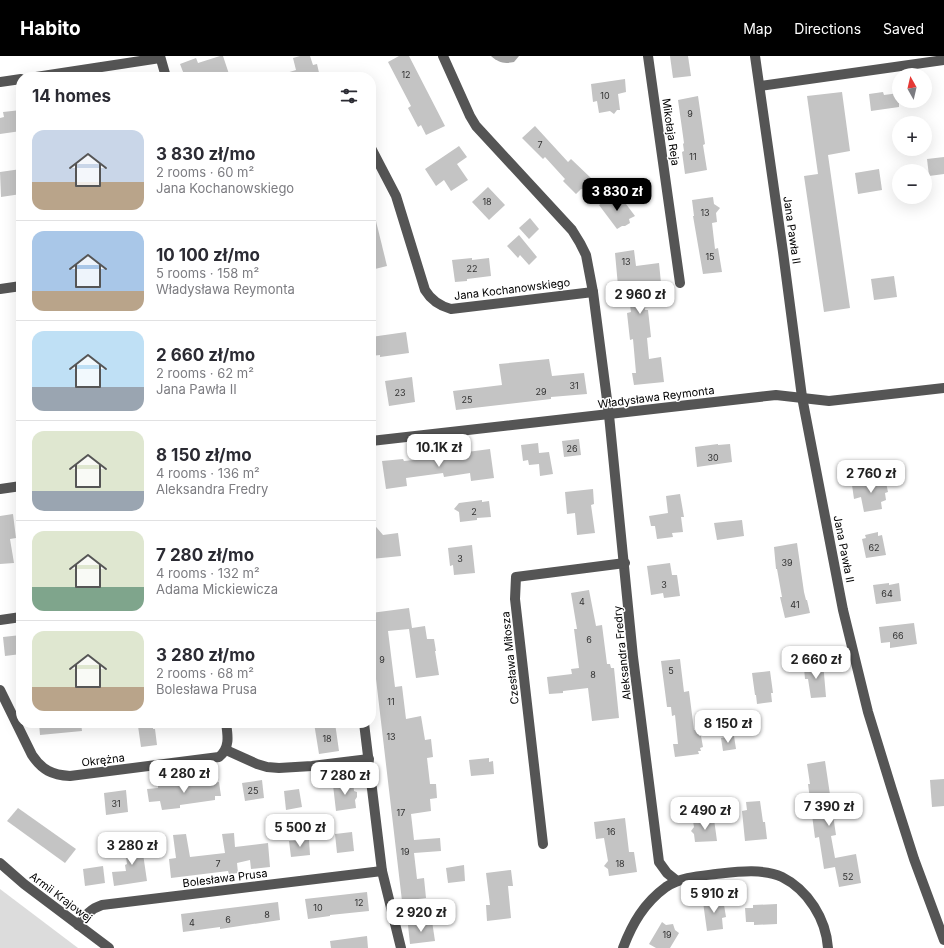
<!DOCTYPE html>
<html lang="en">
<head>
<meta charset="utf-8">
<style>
	body { margin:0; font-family:Inter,sans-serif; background:#f2f2f3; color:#2b2b33; height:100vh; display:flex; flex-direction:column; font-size:15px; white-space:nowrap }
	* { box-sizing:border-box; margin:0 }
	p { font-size:13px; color:#7c7c81 }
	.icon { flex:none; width:22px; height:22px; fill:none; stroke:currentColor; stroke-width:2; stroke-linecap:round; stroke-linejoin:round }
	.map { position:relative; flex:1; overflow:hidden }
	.panel { position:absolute; left:16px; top:16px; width:360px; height:656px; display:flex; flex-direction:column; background:#fff; border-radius:16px; box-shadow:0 4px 16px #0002 }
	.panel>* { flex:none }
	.needle { width:26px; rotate:352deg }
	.fabs { position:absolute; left:892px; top:12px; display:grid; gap:8px }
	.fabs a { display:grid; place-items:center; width:40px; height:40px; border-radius:50%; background:#fff; box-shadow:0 4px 16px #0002; font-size:20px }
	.price { position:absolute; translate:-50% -34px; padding:0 9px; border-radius:8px; background:#fff; color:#222; font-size:13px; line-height:26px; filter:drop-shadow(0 1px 2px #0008) }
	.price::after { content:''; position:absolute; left:50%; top:24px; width:12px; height:9px; margin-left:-6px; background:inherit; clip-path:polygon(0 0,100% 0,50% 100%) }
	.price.on { background:#000; color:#fff }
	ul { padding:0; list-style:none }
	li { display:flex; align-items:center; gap:12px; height:100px; padding:0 16px }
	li+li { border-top:1px solid #e1e1e2 }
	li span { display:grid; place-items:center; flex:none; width:112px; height:80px; border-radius:12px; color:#555 }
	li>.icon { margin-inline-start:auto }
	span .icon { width:48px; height:48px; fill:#fffc; stroke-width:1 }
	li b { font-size:17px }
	h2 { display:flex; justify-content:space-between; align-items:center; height:48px; padding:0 16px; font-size:17px }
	header { display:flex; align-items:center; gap:24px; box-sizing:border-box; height:56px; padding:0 20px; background:#000; color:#fff }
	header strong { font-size:19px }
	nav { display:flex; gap:22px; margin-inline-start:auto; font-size:14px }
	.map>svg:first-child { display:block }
	.green { fill:#dcdcdc }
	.water { fill:#a3a3a3 }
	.building { fill:#c4c4c4 }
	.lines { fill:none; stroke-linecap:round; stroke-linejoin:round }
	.minor { stroke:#555; stroke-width:10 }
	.labels { text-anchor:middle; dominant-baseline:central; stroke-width:3; stroke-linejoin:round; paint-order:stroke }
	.number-label { font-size:9px; fill:#313131 }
	.street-label { font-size:11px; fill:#000; stroke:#fff }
</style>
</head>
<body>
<header>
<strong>Habito</strong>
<nav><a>Map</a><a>Directions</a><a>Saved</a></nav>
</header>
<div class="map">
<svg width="944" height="892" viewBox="0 0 944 892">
	<rect width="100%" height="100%" fill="#fff"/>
	<!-- green -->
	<polygon class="green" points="0,833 78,892 0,892"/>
	<!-- water -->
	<path class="water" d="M491,0H519L514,6C504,8 499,7 491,0Z"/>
	<!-- building -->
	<g class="building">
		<polygon points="220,0 223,0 230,21 185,21 180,8 196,2 198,7"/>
		<polygon points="300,0 310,0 313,9 317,8 320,21 284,21 283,18 296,14 293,2"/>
		<polygon points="399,0 409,0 445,70 426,79 421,69 418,71 408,52 411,50 388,6"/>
		<polygon points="670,0 688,0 691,20 673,22"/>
		<polygon points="625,23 626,36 618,38 620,54 617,54 614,58 610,55 599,57 597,45 593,46 591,28"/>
		<polygon points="842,36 850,95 828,99 850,252 824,256 804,120 818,118 807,40"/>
		<polygon points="883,36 884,39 899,37 899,51 871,55 869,38"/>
		<polygon points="698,40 705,88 703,89 707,114 685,118 682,96 684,95 683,88 684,87 678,44"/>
		<polygon points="21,54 21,75 0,78 0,62 4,61 3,56"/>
		<polygon points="535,70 568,106 571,103 592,123 587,128 586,134 581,133 576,138 563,125 565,123 545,101 543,103 522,82"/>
		<polygon points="459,90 467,101 457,108 468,124 451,135 444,124 436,130 425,113"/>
		<polygon points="944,101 944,118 929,120 927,103"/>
		<polygon points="21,113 21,138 1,141 0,116"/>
		<polygon points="879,113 882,134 858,138 855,117"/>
		<polygon points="488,131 505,149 489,164 472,146"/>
		<polygon points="615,138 620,146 623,144 635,160 629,163 630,167 625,170 622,170 617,173 599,149"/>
		<polygon points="713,141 714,148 720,152 716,157 717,166 712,167 715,193 718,192 722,216 703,218 693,160 694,160 692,144"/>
		<polygon points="375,161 387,210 371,214 371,162"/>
		<polygon points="530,162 539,173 529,183 519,172"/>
		<polygon points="519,179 537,201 529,209 520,199 518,202 507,190"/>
		<polygon points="634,194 636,210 659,207 661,227 642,230 645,254 648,254 651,281 647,282 649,303 661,301 664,326 634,329 632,317 636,317 633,283 630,284 627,257 631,256 627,228 618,230 615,197"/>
		<polygon points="472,202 472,204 489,202 491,220 467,223 467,225 455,226 452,204"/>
		<polygon points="894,220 897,241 874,244 871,223"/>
		<polygon points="406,276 409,297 380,301 380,299 371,300 371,281"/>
		<polygon points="549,303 552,320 584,317 587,338 551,341 551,343 456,354 453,335 502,329 499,308"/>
		<polygon points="412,321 415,346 389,350 385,325"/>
		<polygon points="579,383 581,399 564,401 562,385"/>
		<polygon points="538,387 539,397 549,396 553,418 540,420 539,408 529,409 528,404 523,405 521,389"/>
		<polygon points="718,388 718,389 730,388 732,406 697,411 695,391"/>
		<polygon points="490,393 494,422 471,425 470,417 444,421 443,417 406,422 407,430 386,433 382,405 403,403 404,405 468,398 467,396"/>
		<polygon points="885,422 888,436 885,437 886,444 881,446 882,453 864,456 861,441 854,443 852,429"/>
		<polygon points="593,433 594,448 591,449 595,477 577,479 575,457 567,458 565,436"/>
		<polygon points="680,438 684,461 681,461 683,476 672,477 673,481 657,483 655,470 651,470 649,460 668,457 666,440"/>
		<polygon points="482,444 482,446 489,445 491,461 477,462 477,464 460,466 459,456 454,453 459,447"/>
		<polygon points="13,458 16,482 10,483 14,507 0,508 0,460"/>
		<polygon points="742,464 744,480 717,484 714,467"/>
		<polygon points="371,465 383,479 398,477 401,500 371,503"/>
		<polygon points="878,476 878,480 882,479 886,499 866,502 862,483 866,482 865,479"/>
		<polygon points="797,487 804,536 806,544 807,544 810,557 785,562 780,541 782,541 777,513 776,513 774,491"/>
		<polygon points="472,489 475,517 454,519 453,509 450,510 448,492"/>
		<polygon points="670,507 672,519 677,519 680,540 664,542 663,537 651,539 647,510"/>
		<polygon points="889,527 889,529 899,527 901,545 876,548 873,529"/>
		<polygon points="589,534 596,570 602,569 607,608 610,608 611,612 614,612 619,662 592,665 588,632 563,635 563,637 549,638 547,621 572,618 571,613 579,612 574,573 577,573 571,537"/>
		<polygon points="409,552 412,572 425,570 427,583 434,583 436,595 435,595 439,619 416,622 409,573 388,575 395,631 402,630 406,663 421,660 425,684 431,683 433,701 427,702 430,728 436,728 437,742 430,743 431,755 411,758 414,784 440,782 441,795 414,797 417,823 424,822 426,842 402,845 376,623 371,623 371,612 374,612 371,583 371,557"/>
		<polygon points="914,567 917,588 890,592 890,586 881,587 879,571"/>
		<polygon points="21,579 21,598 5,600 3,581"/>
		<polygon points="680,603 684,636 689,635 694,674 698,674 699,680 701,680 703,691 700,692 701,695 698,695 699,698 675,701 673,688 678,688 675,659 672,660 671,651 667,651 661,605"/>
		<polygon points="823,606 826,641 811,642 808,623 805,623 804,612 806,612 806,608"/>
		<polygon points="770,615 773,637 771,637 772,646 757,648 756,639 755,639 752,617"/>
		<polygon points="39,667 81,667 82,675 40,679"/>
		<polygon points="314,667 335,667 339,695 319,698"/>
		<polygon points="153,668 153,673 155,673 157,689 141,691 138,670"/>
		<polygon points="734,680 736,693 723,695 721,682"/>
		<polygon points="489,702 489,706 493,705 494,718 471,720 469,704"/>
		<polygon points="825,705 836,779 831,780 835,802 856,798 861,827 839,831 835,811 824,813 819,781 815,782 808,728 810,728 807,708"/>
		<polygon points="944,723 944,750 932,751 930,724"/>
		<polygon points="262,724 264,742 245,745 242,727"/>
		<polygon points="203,725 204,727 209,726 209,728 219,726 221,740 215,740 215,744 180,749 180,752 162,754 160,745 149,746 147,733 158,732 158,730"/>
		<polygon points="353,726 354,735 357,736 357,741 355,744 356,752 336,755 333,729"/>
		<polygon points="299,733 302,751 286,754 284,735"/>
		<polygon points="126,734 128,756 106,759 104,737"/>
		<polygon points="760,745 763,766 765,766 767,783 745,785 742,755 747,754 746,746"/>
		<polygon points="18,752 76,793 65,807 7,765"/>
		<polygon points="625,762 629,796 634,796 637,816 609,820 608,813 604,810 608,805 604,782 596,783 594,766"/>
		<polygon points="714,763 717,785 695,786 694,778 691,775 694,771 693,765"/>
		<polygon points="352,776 354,795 337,797 335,778"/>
		<polygon points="234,777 235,791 268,787 270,811 251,813 250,804 237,807 238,817 229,818 228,815 171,822 169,803 176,802 173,779 186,778 190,801 225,797 222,778"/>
		<polygon points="141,784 147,825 114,830 112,816 126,815 125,809 127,808 124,786"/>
		<polygon points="309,784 310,799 291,801 289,785"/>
		<polygon points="464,809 465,825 448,827 446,812"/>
		<polygon points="103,810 105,827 85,830 83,813"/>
		<polygon points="511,814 513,830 508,830 511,862 487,865 486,849 490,849 486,817"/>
		<polygon points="367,836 369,855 330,859 330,860 308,863 305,843"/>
		<polygon points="723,843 726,861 722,862 723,873 707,875 703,846"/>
		<polygon points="278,846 280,864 220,873 220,871 183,876 181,858"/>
		<polygon points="777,848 777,868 754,869 754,866 746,866 745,852 753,852 753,849"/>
		<polygon points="432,865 435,885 410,888 408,869"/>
		<polygon points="662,866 666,869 673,868 675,874 679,877 670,892 656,892 649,888"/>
		<polygon points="367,880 368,892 331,892 330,885"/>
	</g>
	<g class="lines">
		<!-- minor -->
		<g class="minor">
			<polyline points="160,0 166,21"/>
			<polyline points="443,0 470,60 476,70 572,174 580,187 586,199 593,236 609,359 633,601 659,806 667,817 677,825"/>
			<polyline points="648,0 680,227"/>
			<polyline points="755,0 783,196 802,341 843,554 868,656 892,734 914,803 944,884"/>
			<polyline points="36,21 160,2"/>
			<polyline points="0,26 21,23"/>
			<polyline points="760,30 944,4"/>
			<path d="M371,92L396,140L425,234C431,244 440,250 451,253L593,236"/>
			<polyline points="0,233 21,230"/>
			<polyline points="371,385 776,339 829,345 944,332"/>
			<polyline points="0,433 21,430"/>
			<polyline points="0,564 21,561"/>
			<path d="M0,634L32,699C42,714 52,719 70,720L219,701C230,692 228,680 226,667"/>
			<polyline points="364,667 382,815 401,892"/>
			<polyline points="226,694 257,708 267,711 279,712 312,710 369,703"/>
			<polyline points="543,788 515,543 516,521 625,507"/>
			<polyline points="0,807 24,828 109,892"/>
			<path d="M78,869C85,860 90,853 102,849L382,815"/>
			<path d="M623,892C632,868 644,847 666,831C681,821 699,820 716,818C735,816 763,812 782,821C808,834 826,863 828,892"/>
		</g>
	</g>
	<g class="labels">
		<!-- number labels -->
		<g class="number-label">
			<text x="406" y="18">12</text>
			<text x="605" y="39">10</text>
			<text x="690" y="57">9</text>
			<text x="540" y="88">7</text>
			<text x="693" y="100">11</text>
			<text x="487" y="145">18</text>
			<text x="705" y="156">13</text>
			<text x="710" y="200">15</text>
			<text x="626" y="205">13</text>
			<text x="472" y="212">22</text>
			<text x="574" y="329">31</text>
			<text x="541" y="335">29</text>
			<text x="400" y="336">23</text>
			<text x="467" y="343">25</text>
			<text x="572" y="392">26</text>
			<text x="713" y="401">30</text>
			<text x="474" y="455">2</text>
			<text x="874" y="491">62</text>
			<text x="460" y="502">3</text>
			<text x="787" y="506">39</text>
			<text x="664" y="528">3</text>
			<text x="887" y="537">64</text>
			<text x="582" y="545">4</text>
			<text x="795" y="548">41</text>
			<text x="898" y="579">66</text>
			<text x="589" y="583">6</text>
			<text x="382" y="603">9</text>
			<text x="671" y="614">5</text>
			<text x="593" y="618">8</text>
			<text x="391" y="645">11</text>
			<text x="391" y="680">13</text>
			<text x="327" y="682">18</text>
			<text x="253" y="734">25</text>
			<text x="116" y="747">31</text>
			<text x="401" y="756">17</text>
			<text x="611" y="775">16</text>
			<text x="405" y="795">19</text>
			<text x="218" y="807">7</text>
			<text x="620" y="807">18</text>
			<text x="848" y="820">52</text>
			<text x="359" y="846">12</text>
			<text x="318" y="851">10</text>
			<text x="267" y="858">8</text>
			<text x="228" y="863">6</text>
			<text x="192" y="866">4</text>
			<text x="667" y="878">19</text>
		</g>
		<!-- street labels -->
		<g class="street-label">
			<text transform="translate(671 76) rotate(82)">Mikołaja Reja</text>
			<text transform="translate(792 174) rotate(82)">Jana Pawła II</text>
			<text transform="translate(512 233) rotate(-7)">Jana Kochanowskiego</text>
			<text transform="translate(656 341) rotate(-7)">Władysława Reymonta</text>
			<text transform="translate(844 493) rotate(79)">Jana Pawła II</text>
			<text transform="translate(622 597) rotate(-96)">Aleksandra Fredry</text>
			<text transform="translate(510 602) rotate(-96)">Czesława Miłosza</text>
			<text transform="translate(103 704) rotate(-7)">Okrężna</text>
			<text transform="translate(225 822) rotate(-7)">Bolesława Prusa</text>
			<text transform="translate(61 841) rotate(37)">Armii Krajowej</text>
		</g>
	</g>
</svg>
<div class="fabs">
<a><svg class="needle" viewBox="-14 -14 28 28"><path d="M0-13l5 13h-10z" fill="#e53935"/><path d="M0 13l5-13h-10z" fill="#7c7c81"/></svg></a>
<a>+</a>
<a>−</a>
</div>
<b class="price on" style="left:617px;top:156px">3 830 zł</b>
<b class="price" style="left:640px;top:259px">2 960 zł</b>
<b class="price" style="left:439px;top:412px">10.1K zł</b>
<b class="price" style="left:871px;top:438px">2 760 zł</b>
<b class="price" style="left:816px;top:624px">2 660 zł</b>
<b class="price" style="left:728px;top:688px">8 150 zł</b>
<b class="price" style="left:184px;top:738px">4 280 zł</b>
<b class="price" style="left:345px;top:740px">7 280 zł</b>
<b class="price" style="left:829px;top:771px">7 390 zł</b>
<b class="price" style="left:705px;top:775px">2 490 zł</b>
<b class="price" style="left:300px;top:792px">5 500 zł</b>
<b class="price" style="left:132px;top:810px">3 280 zł</b>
<b class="price" style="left:714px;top:858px">5 910 zł</b>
<b class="price" style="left:421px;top:877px">2 920 zł</b>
<section class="panel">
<h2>14 homes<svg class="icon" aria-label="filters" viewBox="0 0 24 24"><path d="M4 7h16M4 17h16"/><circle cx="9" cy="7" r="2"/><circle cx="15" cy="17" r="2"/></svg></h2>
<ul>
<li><span style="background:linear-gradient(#c9d6e8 65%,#b9a48a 0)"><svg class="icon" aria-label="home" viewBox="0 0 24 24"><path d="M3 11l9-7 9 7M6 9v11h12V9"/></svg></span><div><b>3 830 zł/mo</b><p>2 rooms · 60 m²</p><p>Jana Kochanowskiego</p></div></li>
<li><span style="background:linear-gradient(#a9c7e8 75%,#b9a48a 0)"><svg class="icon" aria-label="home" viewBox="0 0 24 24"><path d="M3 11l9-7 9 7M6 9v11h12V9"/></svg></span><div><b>10 100 zł/mo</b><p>5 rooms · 158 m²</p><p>Władysława Reymonta</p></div></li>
<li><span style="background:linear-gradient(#bfe0f5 70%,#9aa5b1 0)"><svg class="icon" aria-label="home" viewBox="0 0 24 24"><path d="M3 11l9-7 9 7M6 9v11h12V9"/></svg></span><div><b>2 660 zł/mo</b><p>2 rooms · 62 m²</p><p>Jana Pawła II</p></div></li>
<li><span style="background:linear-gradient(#dfe7d0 75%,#9aa5b1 0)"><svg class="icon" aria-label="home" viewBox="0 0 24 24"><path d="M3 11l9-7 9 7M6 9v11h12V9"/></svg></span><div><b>8 150 zł/mo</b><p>4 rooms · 136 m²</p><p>Aleksandra Fredry</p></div></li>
<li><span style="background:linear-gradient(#dfe7d0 70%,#7fa58c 0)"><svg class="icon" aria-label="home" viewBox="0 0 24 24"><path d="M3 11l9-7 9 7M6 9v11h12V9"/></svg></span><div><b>7 280 zł/mo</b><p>4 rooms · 132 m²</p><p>Adama Mickiewicza</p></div></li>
<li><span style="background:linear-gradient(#dfe7d0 70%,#b9a48a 0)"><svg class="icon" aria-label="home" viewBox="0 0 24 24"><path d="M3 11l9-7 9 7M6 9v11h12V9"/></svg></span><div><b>3 280 zł/mo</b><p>2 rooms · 68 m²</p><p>Bolesława Prusa</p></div></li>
</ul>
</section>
</div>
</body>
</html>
